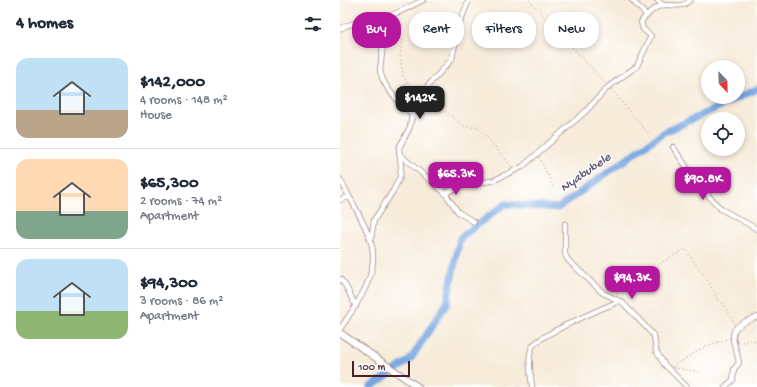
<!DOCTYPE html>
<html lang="en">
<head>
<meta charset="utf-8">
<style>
	body { margin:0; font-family:"Gochi Hand",sans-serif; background:#f2f2f3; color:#1f2937; height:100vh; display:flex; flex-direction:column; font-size:15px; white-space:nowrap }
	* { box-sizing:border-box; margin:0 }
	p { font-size:13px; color:#747a83 }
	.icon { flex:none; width:22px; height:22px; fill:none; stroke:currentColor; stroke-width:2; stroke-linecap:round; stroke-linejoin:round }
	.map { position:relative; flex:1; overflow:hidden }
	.sheet { display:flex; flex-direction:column; background:#fff; width:340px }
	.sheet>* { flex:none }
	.top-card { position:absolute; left:12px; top:12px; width:345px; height:36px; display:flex; gap:8px }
	.needle { width:26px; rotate:157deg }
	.fabs { position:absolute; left:361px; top:60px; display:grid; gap:8px }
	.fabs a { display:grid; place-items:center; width:44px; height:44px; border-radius:50%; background:#fff; box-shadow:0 2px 6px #0003; font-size:20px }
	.scale { position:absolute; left:12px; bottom:10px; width:58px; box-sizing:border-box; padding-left:4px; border:2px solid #4a1f2b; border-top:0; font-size:11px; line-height:14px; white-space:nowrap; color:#4a1f2b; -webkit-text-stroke:3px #fff; paint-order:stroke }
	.price { position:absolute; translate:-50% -34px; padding:0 9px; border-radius:8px; background:#b5179e; color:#fff; font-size:13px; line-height:26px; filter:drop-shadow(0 1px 2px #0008) }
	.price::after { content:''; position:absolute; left:50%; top:24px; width:12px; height:9px; margin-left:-6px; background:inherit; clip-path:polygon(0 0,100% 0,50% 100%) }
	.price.on { background:#222; color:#fff }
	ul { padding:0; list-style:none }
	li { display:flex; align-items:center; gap:12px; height:100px; padding:0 16px }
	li+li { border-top:1px solid #e0e1e3 }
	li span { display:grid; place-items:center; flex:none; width:112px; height:80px; border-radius:12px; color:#555 }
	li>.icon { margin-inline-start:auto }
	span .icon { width:48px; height:48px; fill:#fffc; stroke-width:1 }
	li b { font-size:17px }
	h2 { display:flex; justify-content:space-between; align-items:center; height:48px; padding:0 16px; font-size:17px }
	.chip { padding:0 14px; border-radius:16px; background:#fff; box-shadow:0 2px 6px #0003; font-size:14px; line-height:36px }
	.chip.on { background:#b5179e; color:#fff }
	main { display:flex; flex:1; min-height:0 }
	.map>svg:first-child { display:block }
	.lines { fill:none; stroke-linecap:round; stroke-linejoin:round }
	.river { stroke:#75a6e0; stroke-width:7 }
	.minor-casing { stroke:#a08582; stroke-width:6 }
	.tertiary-casing { stroke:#a08582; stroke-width:8 }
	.path { stroke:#a08582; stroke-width:1; stroke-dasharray:1 3; stroke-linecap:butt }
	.minor { stroke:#fff; stroke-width:4.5 }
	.tertiary { stroke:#fff; stroke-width:6 }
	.labels { text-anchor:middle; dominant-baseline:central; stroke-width:3; stroke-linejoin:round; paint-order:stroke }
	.water-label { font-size:13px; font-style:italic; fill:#5b5573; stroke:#fff }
</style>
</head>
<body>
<main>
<section class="sheet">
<h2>4 homes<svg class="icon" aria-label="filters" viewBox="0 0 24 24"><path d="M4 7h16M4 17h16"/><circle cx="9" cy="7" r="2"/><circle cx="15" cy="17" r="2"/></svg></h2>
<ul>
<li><span style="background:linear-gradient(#bfe0f5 65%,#b9a48a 0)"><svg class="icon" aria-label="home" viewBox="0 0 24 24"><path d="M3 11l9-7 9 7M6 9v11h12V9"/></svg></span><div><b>$142,000</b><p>4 rooms · 148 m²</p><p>House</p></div></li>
<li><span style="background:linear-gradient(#ffd9b3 65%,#7fa58c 0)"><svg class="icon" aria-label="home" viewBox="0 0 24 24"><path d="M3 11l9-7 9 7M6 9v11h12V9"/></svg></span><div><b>$65,300</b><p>2 rooms · 74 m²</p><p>Apartment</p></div></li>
<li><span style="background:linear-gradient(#bfe0f5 65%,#8fb573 0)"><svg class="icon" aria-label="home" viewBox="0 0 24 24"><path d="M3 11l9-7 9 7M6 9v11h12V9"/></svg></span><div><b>$94,300</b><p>3 rooms · 86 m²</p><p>Apartment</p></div></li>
</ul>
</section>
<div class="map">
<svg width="417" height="387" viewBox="0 0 417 387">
	<rect width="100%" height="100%" fill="#fff"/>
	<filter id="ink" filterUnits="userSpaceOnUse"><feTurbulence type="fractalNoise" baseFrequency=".025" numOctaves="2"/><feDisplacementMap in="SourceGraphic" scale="8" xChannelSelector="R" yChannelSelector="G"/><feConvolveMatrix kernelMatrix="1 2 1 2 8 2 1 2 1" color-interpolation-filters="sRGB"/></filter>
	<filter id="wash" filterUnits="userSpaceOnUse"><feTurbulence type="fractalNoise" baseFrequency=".012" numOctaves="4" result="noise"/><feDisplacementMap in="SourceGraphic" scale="16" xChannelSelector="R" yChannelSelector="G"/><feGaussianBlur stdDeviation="0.9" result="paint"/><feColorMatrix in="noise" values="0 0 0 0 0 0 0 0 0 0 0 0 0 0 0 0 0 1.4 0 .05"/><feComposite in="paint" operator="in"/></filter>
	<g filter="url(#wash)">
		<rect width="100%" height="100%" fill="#f7ebd9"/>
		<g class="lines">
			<!-- river -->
			<polyline class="river" points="31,387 70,360 107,303 120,238 165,204 218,208 323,133 417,89"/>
		</g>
	</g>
	<g filter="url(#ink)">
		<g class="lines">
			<!-- minor casing -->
			<g class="minor-casing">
				<g id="minor">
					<polyline points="292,0 307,16"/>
					<polyline points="317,0 323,5"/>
					<path d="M46,17L40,71C44,89 59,102 72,114"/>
					<path d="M0,29C14,20 30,22 46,17C59,13 71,6 83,0"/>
					<polyline points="333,147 361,188 381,209 417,229"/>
					<polyline points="59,154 105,193 118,212 134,222"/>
					<path d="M0,179C10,199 23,219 30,239C42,271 17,304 0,329"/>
					<path d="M105,193L126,184L152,181L182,167L246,111L268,87L297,66L311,36L303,29L301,22C307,14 316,5 327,5C336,5 342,8 350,0"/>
					<polyline points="0,200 9,197"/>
					<polyline points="225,224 225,254 228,260 263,293 282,302 303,324 314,336 316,351 324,364 347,387"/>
					<polyline points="31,240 34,220 53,191 60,177 61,166 59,148 70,127 72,114 85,89 112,59 119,25 129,0"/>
					<path d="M0,279C8,286 10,297 16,306"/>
					<path d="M192,387C191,376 187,357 192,347C198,335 264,308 279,301"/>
					<path d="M385,387L393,380L394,369L399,363C395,338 381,329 417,317"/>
				</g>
			</g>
			<!-- tertiary casing -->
			<g class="tertiary-casing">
				<polyline id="tertiary" points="0,333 78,387"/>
			</g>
			<!-- path -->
			<g class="path">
				<polyline points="189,0 265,83"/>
				<polyline points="49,31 63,41 60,54 63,76 77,95"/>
				<polyline points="66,83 68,105"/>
				<polyline points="271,90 310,135"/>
				<polyline points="83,102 93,108 106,112 124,126 139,128 172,167"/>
				<polyline points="199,157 214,188"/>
				<polyline points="277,294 308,274 321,263 345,249 370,284 378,300 383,303 395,325"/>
				<polyline points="398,343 410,340 417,341"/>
				<polyline points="332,367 366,346 390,338"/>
				<polyline points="334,368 361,372"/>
			</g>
			<!-- minor -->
			<use href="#minor" class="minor"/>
			<!-- tertiary -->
			<use href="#tertiary" class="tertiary"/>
		</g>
	</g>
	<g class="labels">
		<!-- water labels -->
		<g class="water-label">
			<text transform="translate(246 173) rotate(-35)">Nyabubele</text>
		</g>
	</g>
</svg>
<div class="fabs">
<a><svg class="needle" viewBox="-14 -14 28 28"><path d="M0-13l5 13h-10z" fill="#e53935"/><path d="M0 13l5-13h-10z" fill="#747a83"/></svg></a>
<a><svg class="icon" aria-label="locate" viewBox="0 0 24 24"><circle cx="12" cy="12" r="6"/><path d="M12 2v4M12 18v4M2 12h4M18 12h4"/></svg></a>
</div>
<div class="scale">100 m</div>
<b class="price on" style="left:80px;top:120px">$142K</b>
<b class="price" style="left:116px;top:196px">$65.3K</b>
<b class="price" style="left:363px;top:201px">$90.8K</b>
<b class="price" style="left:292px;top:300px">$94.3K</b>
<div class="top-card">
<a class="chip on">Buy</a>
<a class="chip">Rent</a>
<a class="chip">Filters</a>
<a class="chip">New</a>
</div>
</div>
</main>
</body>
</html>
